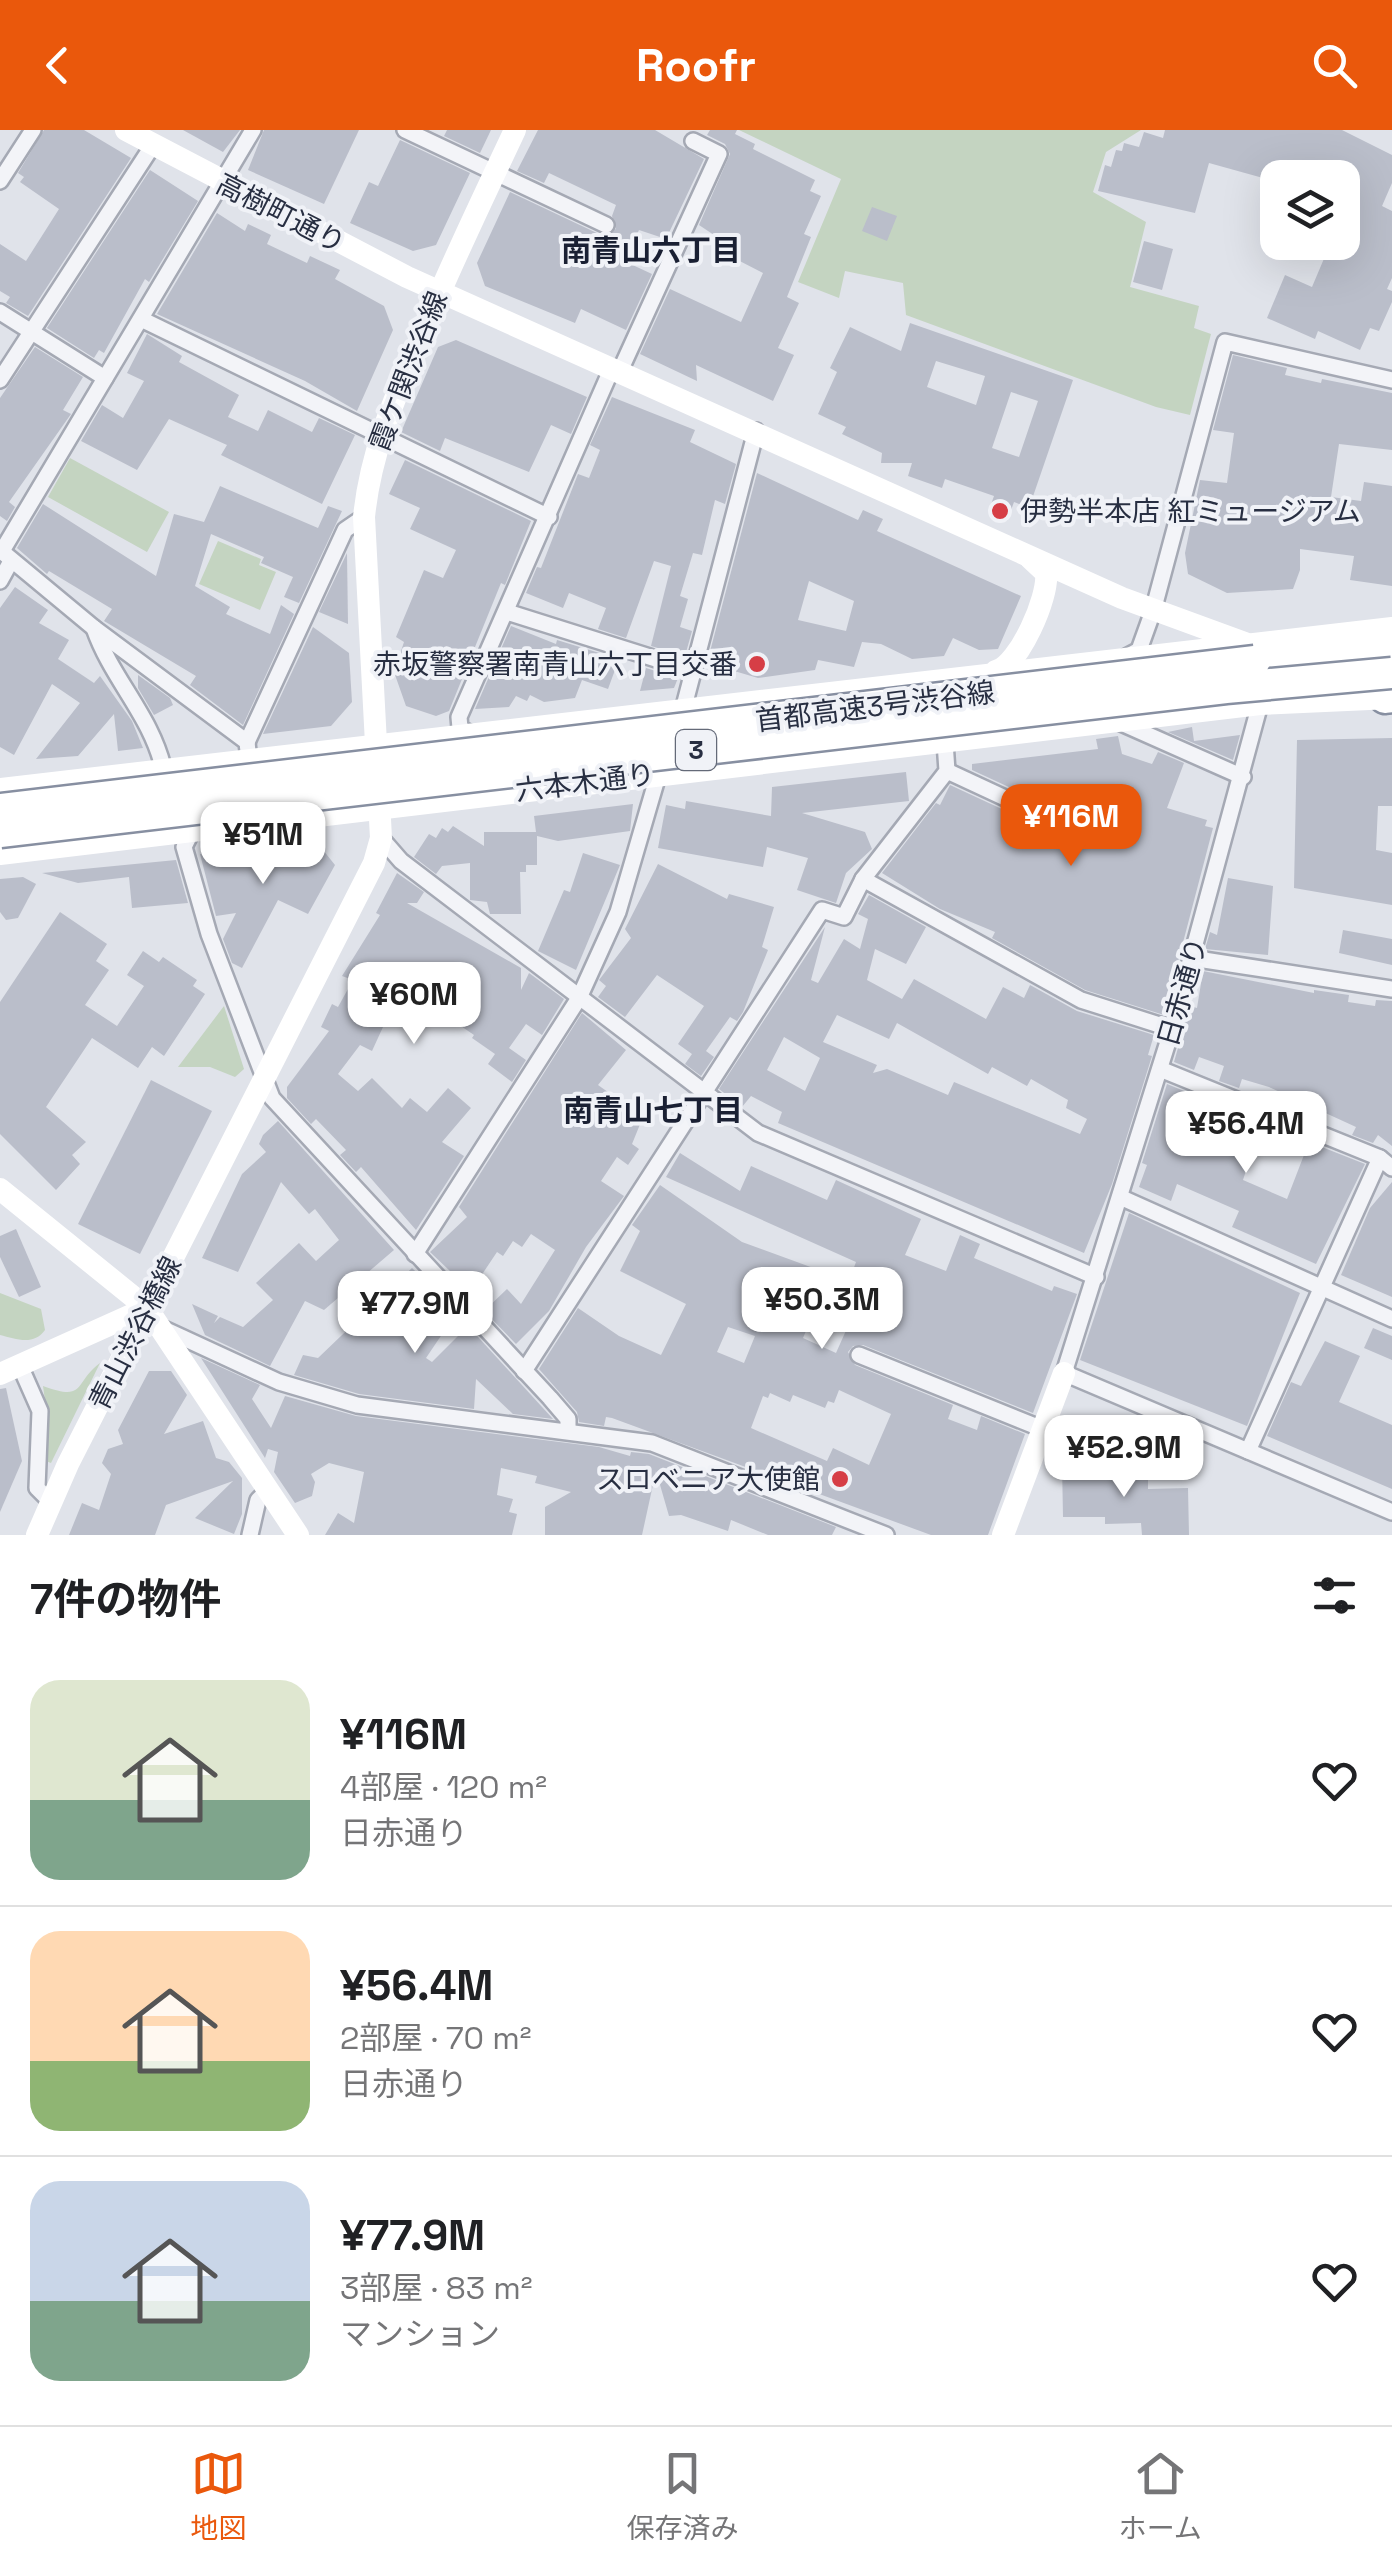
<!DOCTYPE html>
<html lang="ja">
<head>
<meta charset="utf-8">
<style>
	body { margin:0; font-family:"Space Grotesk","Noto Sans JP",sans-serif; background:#f6f6f6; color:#202124; height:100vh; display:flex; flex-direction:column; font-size:38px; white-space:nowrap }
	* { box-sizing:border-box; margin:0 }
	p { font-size:32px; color:#757577 }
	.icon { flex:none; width:55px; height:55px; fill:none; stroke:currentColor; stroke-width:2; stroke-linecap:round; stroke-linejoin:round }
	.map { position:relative; height:1405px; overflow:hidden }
	.sheet { display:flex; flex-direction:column; background:#fff; flex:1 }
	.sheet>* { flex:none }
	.controls { position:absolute; left:1260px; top:30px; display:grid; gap:20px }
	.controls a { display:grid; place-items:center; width:100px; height:100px; border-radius:20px; background:#fff; box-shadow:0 10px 40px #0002; font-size:50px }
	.price { position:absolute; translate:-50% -85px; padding:0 22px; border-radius:20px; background:#fff; color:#222; font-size:32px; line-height:65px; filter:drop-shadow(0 2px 5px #0008) }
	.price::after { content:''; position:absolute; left:50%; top:60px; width:30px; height:22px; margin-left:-15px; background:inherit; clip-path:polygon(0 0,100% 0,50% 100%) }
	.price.active { background:#ea580c; color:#fff }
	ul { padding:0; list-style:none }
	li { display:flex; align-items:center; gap:30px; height:250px; padding:0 30px }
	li+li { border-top:2px solid #e0e0e0 }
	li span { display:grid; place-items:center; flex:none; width:280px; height:200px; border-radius:30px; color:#555 }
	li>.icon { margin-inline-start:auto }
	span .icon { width:120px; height:120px; fill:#fffc; stroke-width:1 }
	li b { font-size:42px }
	h2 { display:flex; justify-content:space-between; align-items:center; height:120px; padding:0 30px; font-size:42px }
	header { display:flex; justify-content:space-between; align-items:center; height:130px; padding:0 30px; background:#ea580c; color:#fff; font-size:45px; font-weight:700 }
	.dock { display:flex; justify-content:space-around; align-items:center; height:140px; border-top:2px solid #e0e0e0; background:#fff; font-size:28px; color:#757577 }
	.dock a { display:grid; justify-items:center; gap:5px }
	.dock .active { color:#ea580c }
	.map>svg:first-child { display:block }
	.green { fill:#c4d4c1 }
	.building { fill:#babeca; fill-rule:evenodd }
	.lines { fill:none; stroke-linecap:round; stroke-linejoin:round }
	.street-casing { stroke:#a5a9b4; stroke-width:20 }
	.highway-casing { stroke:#878fa1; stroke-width:35 }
	.street { stroke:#f3f4f8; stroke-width:15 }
	.secondary { stroke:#fff; stroke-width:22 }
	.highway { stroke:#fff; stroke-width:30 }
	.highway-bridge-casing { stroke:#878fa1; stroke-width:35; stroke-linecap:butt }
	.highway-bridge { stroke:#fff; stroke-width:30 }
	.poi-dot { fill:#d63e46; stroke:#f0f2f7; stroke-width:4 }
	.labels { text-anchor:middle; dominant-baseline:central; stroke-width:8; stroke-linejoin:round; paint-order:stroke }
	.shield { fill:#f0f2f7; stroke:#646a78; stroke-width:2.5 }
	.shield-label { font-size:25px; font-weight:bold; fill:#282f42 }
	.street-label { font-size:28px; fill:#282f42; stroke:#f0f2f7 }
	.poi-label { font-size:28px; fill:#282f42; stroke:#f0f2f7; text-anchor:end }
	.neighbourhood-label { font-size:30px; font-weight:bold; fill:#1a2033; stroke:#f0f2f7 }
</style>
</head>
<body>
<header><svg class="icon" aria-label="back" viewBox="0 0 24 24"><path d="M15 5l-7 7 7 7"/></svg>Roofr<svg class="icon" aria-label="search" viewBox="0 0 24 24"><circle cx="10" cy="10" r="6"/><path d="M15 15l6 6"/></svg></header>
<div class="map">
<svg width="1392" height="1405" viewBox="0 0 1392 1405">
	<rect width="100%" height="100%" fill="#e0e3ea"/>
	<!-- green -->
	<g class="green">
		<polygon points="739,0 1141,0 1106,22 1093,62 1146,92 1130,157 1199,176 1194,198 1211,204 1190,285 1156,277 906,185 903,153 845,141 839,168 798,152 841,49"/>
		<polygon points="70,328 169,382 147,422 48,367"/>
		<polygon points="218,411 261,429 259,435 276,442 260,480 199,454"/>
		<polygon points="224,876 244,939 235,947 210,937 178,937"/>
		<path d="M0,1163L41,1179L45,1200C34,1216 16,1209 0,1205Z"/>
		<path d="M100,1233L51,1333L43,1330L49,1299L43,1256C87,1272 73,1253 100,1233Z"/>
	</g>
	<!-- building -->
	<g class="building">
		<polygon points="44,0 84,0 131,28 28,186 6,173 10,167 0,161 0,114 26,131 59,79 20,52 24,47 18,43"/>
		<polygon points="183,0 240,0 223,22"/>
		<polygon points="264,0 359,0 324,74 248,40"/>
		<polygon points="447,0 491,0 480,23 444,6"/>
		<polygon points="538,0 655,0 704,29 666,109 639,100 624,131 652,144 626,200 581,179 575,193 485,156 477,133 510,62 601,105 616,99 612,86 616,75 549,43 544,53 517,41"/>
		<polygon points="710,0 737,0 735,4 755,14 753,19 815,50 810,61 821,66 804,104 811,107 787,167 799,173 778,218 794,225 773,271 696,235 697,251 640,224 670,159 741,192 763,143 728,125 732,117 699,95 730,24 725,14 707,5"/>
		<polygon points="1165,0 1342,0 1392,25 1392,53 1382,76 1392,81 1392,148 1387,159 1392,161 1392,172 1379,201 1370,198 1360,220 1318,201 1315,209 1267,188 1285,145 1312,157 1331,112 1342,112 1342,48 1299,48 1300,44 1267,35 1263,48 1209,33 1195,83 1098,61 1105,35 1111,37 1116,20 1122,21 1124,13 1139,17 1144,2 1163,8"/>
		<polygon points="400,10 470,43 436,115 413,121 350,93 369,52 378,56"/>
		<polygon points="150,40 198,71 149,152 145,149 104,223 99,220 94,228 47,198"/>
		<polygon points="872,77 897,86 887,111 862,101"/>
		<polygon points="217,83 245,101 248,94 271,105 267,114 307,133 310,126 340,140 335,149 384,176 393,200 357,281 305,251 157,184"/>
		<polygon points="1144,111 1173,119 1162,160 1133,152"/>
		<path d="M910,193L1073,250L1029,378L1014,372L1007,391L989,380L994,366L945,349L942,358L908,346L912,333H881L882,323L842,304L846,297L818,284L837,242L830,238L850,197L901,221ZM936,231L985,246L976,275L927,257ZM1011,262L1038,271L1019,327L992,318Z"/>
		<polygon points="147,204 182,226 179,232 239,265 228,287 258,301 268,280 312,302 319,288 355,305 322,374 221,325 227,315 169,289 137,340 81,311 102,275 123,288 144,251 127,243"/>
		<polygon points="456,210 587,267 571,304 551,295 529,342 445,308 440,321 401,302 438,217"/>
		<polygon points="35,217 83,247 63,280 71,284 9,372 15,377 7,391 0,386 0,268"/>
		<polygon points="1233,225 1287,238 1285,245 1321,253 1322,249 1392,263 1392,320 1339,314 1331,367 1361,371 1364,352 1392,356 1392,456 1350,450 1354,426 1300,419 1300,440 1293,459 1227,463 1188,444 1185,423 1200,350 1227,353 1234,303 1213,300"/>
		<polygon points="612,267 695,300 690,312 736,334 725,374 715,370 702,425 693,423 680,466 688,469 680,497 692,501 685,526 651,516 671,436 654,431 626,508 598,499 606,478 569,463 563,478 526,463 537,437 541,438 578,344 589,348 600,320 590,315"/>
		<polygon points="405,330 531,391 505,455 501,453 449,581 436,586 406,576 394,542 404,512 396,507 424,440 443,448 456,420 410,399 420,378 389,364"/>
		<path d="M757,343L858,390L863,380L883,389L877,401L1021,466L998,519L979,520L953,508L944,526L912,529L881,514L862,512L854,537L818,530L815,540L758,548L707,533ZM809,451L854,471L846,501L798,490Z"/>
		<polygon points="220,356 318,398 328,376 342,381 299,473 284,467 293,447 261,433 264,427 211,404 195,456 230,477 226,484 270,504 281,475 294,484 243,595 190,555 196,546 104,491 112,479 49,441 47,444 17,418 43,374 156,446 174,384 204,392"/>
		<polygon points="347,423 348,494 319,482"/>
		<polygon points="15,457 48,480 39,493 69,510 58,529 94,553 100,546 132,591 143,618 118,621 114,584 78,626 36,629 80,573 52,554 14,625 0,617 0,478"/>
		<polygon points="511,496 556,514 557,510 619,529 608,559 582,550 575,568 544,572 530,565 527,571 516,566 509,577 475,579"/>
		<polygon points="313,497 349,523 352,572 331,596 263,604"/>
		<polygon points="646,538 678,548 674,558 640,561"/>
		<polygon points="138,545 170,568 173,575 154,585 138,558"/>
		<polygon points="1192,597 1194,611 1240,605 1233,630 1168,602"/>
		<polygon points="1118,606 1122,624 1152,634 1158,622 1184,633 1167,678 1207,690 1205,696 1213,698 1164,885 1085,860 992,808 995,802 940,779 882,743 936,673 940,675 950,655 1088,719 1099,719 1104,709 1099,699 972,640 972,634 1098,619 1096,609"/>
		<polygon points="1392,608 1392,676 1378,676 1376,720 1392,723 1392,775 1294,758 1297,610"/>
		<polygon points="906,642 909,671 802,683 865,702 872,719 846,743 836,773 797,760 808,728 767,717 763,737 658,718 666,675 685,679 686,671 771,686 772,657"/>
		<polygon points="633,674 630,701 558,711 537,706 537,735 526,735 526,742 520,742 521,784 490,784 487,772 470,770 470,733 442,736 436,744 414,727 429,704 436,708 442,698 448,702 453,696 484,716 484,702 536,702 534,686"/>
		<polygon points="315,710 335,735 308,784 278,770 242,838 232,833 223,809 236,783 216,786 200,724 252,718 262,730 269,715"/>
		<polygon points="583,723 620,735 576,840 538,821 564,760 570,762"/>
		<polygon points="176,730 188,773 132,778 129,747 78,753 42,743"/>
		<polygon points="658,734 727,769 729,764 774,777 762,817 768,820 743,882 737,891 730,887 706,921 714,927 701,946 685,934 692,924 678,914 704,876 657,845 625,887 598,867 606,856 599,850 631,808 625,799"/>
		<polygon points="397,743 424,762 417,773 407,773 521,838 521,860 529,843 564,869 542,905 526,894 509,918 526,930 512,952 488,934 495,924 472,908 474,905 389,847 365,889 383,897 372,921 360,915 338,944 358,961 372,948 402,978 410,968 427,982 448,958 471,978 442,1012 464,1026 416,1100 361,1037 356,1042 340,1025 346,1020 316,989 311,994 287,968 287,957 329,901 321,897 332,874 338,877 353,850 342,846 380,785 376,783"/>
		<polygon points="23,747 36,754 18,788 6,790 0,782 0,749"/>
		<polygon points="1228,748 1273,756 1268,825 1205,819 1210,802 1217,805"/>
		<path d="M869,765L926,797L906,834L875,819L867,850L902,869L914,849L986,889L1003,857L1024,868L1030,855L1077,881L1154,905L1148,925L1152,926L1112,1054L1084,1123L778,993L782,982L751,966L742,977L719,959L825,797L811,850L818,853L844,809L860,819L868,789L858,784ZM837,885L889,909L897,893L988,944L992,937L1027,956L1031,949L1068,970L1066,978L1087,989L1080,1004L954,952L948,965L887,939L873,943L877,935L823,912ZM784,907L820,928L805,961L767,940Z"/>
		<polygon points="60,782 107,814 96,831 109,840 85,875 117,896 144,856 127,845 143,821 159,832 163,827 197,850 193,856 205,864 164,926 152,917 138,938 92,908 46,977 86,1012 72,1025 80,1034 56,1060 0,1004 0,872"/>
		<polygon points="1343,800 1392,809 1392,835 1339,823"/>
		<polygon points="1203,841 1314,863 1314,860 1349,865 1348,872 1375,876 1376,870 1392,871 1392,1016 1378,1005 1373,1013 1352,1005 1356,997 1269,957 1242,949 1239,958 1219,951 1224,936 1199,927 1194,940 1174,932 1190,876 1197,878"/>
		<polygon points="582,883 626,920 598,955 643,987 632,1014 639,1019 628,1035 617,1027 601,1051 624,1066 586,1117 549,1181 516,1214 484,1181 507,1159 521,1174 555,1120 531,1104 522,1117 513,1111 503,1126 497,1122 471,1161 430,1122 467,1087 459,1077"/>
		<polygon points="151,950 212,981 140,1124 78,1094"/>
		<polygon points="1167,954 1211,972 1207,983 1258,1003 1243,1050 1287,1069 1309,1012 1365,1034 1316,1134 1232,1097 1239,1081 1177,1054 1171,1071 1139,1057 1147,1035 1142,1033"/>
		<polygon points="278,991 394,1120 324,1180 305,1171 270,1236 205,1205 192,1174 218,1186 214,1193 220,1187 243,1197 273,1170 256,1153 299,1113 316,1131 339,1110 315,1079 309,1084 281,1052 238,1142 202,1128 242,1044 266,1022 259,1014 263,1005"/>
		<path d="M680,1023L740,1061L751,1036L827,1070L836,1050L921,1089L905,1125L946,1141L960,1105L980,1114L974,1128L1052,1161L1054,1156L1077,1164L1033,1283L863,1215L853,1216L848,1222L855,1235L953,1275L948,1289L977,1300L981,1286L1025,1304L988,1405H931L612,1288L606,1287L604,1296L579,1292L577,1282L539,1239L578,1178L619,1206L661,1225L686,1174L620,1141L640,1101L632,1095L660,1055L742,1112L849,1151L856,1132L666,1047ZM822,1163L856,1178L836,1223L803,1208ZM728,1197L755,1206L744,1233L717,1222ZM839,1260L891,1284L869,1335L833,1318L827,1331L751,1298L763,1266L768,1268L770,1263L790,1272L793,1265L825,1278L828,1271L834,1273Z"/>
		<polygon points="1392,1052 1392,1167 1341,1145 1370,1078"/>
		<polygon points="1129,1083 1300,1163 1247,1296 1080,1230"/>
		<polygon points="16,1099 41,1157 19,1167 0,1127 0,1106"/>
		<polygon points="412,1138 439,1164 433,1169 453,1188 426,1228 432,1232 468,1196 553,1289 513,1284 476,1249 474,1279 359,1264 294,1245 303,1225 318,1228"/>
		<polygon points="1373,1198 1392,1206 1392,1230 1364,1218"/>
		<polygon points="1325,1211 1360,1226 1339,1272 1392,1295 1392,1359 1267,1306 1291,1252 1301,1256"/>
		<polygon points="201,1228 260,1255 252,1269 271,1298 285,1266 356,1286 599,1317 630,1326 631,1322 649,1324 836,1397 832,1405 768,1405 731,1390 728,1401 681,1385 669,1386 656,1341 642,1405 545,1405 545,1377 571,1362 535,1353 537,1346 501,1338 497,1365 513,1369 509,1382 517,1384 512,1405 325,1405 338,1383 354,1393 364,1342 329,1333 311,1344 315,1352 312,1366 295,1373 274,1342 278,1322 268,1319 265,1328"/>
		<polygon points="149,1241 171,1241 187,1265 164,1304 203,1291 216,1328 229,1332 242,1348 242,1384 234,1404 195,1388 233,1351 166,1375 155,1405 69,1405 82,1373 99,1380 111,1344 102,1333 108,1319 123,1314 118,1300"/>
		<polygon points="6,1258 22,1331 0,1382 0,1259"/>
		<polygon points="1110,1333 1110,1346 1148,1346 1148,1359 1188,1358 1189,1405 1142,1405 1141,1393 1105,1394 1105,1387 1063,1387 1062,1334"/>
	</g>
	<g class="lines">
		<!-- street casing -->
		<g class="street-casing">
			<g id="street">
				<polyline points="405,0 606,95"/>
				<polyline points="0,51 33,0"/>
				<polyline points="0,182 105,248"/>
				<polyline points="141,189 549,387"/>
				<polyline points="620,241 719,24 693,11"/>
				<polyline points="0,250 153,15"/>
				<polyline points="0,420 94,498 247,612 249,631"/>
				<polyline points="2,421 253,0"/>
				<polyline points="0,451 11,431"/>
				<polyline points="507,482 691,540"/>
				<path d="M94,498C112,550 152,586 164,641"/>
				<polyline points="1126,527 1139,520 1153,481 1225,212 1392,250"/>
				<polyline points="1260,574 1172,899 1064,1243 1392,1382"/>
				<polyline points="683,580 756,301"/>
				<polyline points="1119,592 1243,647"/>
				<polyline points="472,605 460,598 459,587 612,238"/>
				<polyline points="247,612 345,400 364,387"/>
				<polyline points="947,641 1093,709"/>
				<polyline points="193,699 184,717 209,804 272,968 550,1268 568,1289 568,1300"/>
				<polyline points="381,708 401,731 758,1003 1096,1147"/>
				<polyline points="863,749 1081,870 1172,899"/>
				<polyline points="1191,828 1392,859"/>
				<polyline points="1160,939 1380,1028 1392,1038"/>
				<polyline points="1120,1067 1392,1189"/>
				<polyline points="415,1124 579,868 618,782 659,642"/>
				<polyline points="164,1199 279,1252 357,1275 652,1313 886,1405"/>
				<polyline points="859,1225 1045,1300"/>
				<polyline points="21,1238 40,1281 37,1358 50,1371"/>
				<polyline points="524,1241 822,780 844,787 863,749 947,641 945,612"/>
				<polyline points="1248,1321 1380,1028"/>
				<polyline points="250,1405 258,1370 268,1360"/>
			</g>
		</g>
		<!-- highway casing -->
		<g class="highway-casing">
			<g id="highway">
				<polyline points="1255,531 1392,518"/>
				<polyline points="1385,568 1392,567"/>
			</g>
		</g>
		<!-- street -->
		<use href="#street" class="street"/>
		<!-- secondary -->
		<g class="secondary">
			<polyline points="126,0 407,147 1122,468 1245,513"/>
			<path d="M996,541C1019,535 1049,467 1046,443L1031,429"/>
			<polyline points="0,659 1392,498"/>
			<polyline points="0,724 1260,574 1392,568"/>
			<polyline points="0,1059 147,1178 298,1405"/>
			<polyline points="0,1244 147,1178"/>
			<path d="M37,1405L68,1334L374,733L381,708L364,387C371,317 398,261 425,197C453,130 484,66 515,0"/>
			<polyline points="1003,1405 1064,1243"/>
		</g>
		<!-- highway -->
		<use href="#highway" class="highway"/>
		<!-- highway-bridge casing -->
		<g class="highway-bridge-casing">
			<g id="highway-bridge">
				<polyline points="0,679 1255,531"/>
				<polyline points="0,702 1226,558 1392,543"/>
			</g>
		</g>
		<!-- highway-bridge -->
		<use href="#highway-bridge" class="highway-bridge"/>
	</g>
	<!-- markers -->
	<g class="poi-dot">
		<circle cx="1000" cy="381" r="10"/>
		<circle cx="757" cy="534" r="10"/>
		<circle cx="840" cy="1349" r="10"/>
	</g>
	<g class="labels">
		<!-- shield labels -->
		<rect class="shield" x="676" y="600" width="40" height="40" rx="8"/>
		<g class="shield-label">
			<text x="696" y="620">3</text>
		</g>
		<!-- street labels -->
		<g class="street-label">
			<text transform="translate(281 83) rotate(27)">高樹町通り</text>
			<text transform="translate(408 241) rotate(-69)">霞ケ関渋谷線</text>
			<text transform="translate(875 576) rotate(-7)">首都高速3号渋谷線</text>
			<text transform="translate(585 652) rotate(-7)">六本木通り</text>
			<text transform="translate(1182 862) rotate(-74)">日赤通り</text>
			<text transform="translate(135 1203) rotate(-63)">青山渋谷橋線</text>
		</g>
		<!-- poi labels -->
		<g class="poi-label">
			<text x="1020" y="381" text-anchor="start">伊勢半本店 紅ミュージアム</text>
			<text x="737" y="534">赤坂警察署南青山六丁目交番</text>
			<text x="820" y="1349">スロベニア大使館</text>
		</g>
		<!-- neighbourhood labels -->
		<g class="neighbourhood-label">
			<text x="651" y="120">南青山六丁目</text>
			<text x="653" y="980">南青山七丁目</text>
		</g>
	</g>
</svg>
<div class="controls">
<a><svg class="icon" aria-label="layers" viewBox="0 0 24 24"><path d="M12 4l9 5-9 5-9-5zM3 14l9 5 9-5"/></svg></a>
</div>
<b class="price active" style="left:1071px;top:739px">¥116M</b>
<b class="price" style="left:263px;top:757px">¥51M</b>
<b class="price" style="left:414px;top:917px">¥60M</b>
<b class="price" style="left:1246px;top:1046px">¥56.4M</b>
<b class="price" style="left:822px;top:1222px">¥50.3M</b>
<b class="price" style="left:415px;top:1226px">¥77.9M</b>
<b class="price" style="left:1124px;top:1370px">¥52.9M</b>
</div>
<section class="sheet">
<h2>7件の物件<svg class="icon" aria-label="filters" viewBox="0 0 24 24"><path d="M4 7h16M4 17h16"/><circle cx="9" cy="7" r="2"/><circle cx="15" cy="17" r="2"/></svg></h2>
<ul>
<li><span style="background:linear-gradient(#dfe7d0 60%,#7fa58c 0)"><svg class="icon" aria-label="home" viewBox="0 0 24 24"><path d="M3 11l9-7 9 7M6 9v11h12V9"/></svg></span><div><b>¥116M</b><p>4部屋 · 120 m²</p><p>日赤通り</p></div><svg class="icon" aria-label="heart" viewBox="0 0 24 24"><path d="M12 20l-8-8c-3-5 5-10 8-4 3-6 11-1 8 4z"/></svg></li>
<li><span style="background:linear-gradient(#ffd9b3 65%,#8fb573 0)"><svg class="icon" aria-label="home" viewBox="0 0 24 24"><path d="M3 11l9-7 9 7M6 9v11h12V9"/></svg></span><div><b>¥56.4M</b><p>2部屋 · 70 m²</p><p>日赤通り</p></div><svg class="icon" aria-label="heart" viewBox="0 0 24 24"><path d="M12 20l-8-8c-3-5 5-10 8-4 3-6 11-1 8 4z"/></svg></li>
<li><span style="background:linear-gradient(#c9d6e8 60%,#7fa58c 0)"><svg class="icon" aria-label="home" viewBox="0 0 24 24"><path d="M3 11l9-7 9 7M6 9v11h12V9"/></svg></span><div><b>¥77.9M</b><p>3部屋 · 83 m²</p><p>マンション</p></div><svg class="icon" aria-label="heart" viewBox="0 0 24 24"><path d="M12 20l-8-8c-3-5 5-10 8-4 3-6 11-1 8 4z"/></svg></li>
</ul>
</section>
<nav class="dock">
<a class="active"><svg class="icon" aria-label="map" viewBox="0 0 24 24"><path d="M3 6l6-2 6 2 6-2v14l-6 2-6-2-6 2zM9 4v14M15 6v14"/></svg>地図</a>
<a><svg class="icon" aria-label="saved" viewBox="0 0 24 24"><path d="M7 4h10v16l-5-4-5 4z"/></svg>保存済み</a>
<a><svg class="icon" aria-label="home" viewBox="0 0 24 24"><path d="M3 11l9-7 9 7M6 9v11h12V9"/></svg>ホーム</a>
</nav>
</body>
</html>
